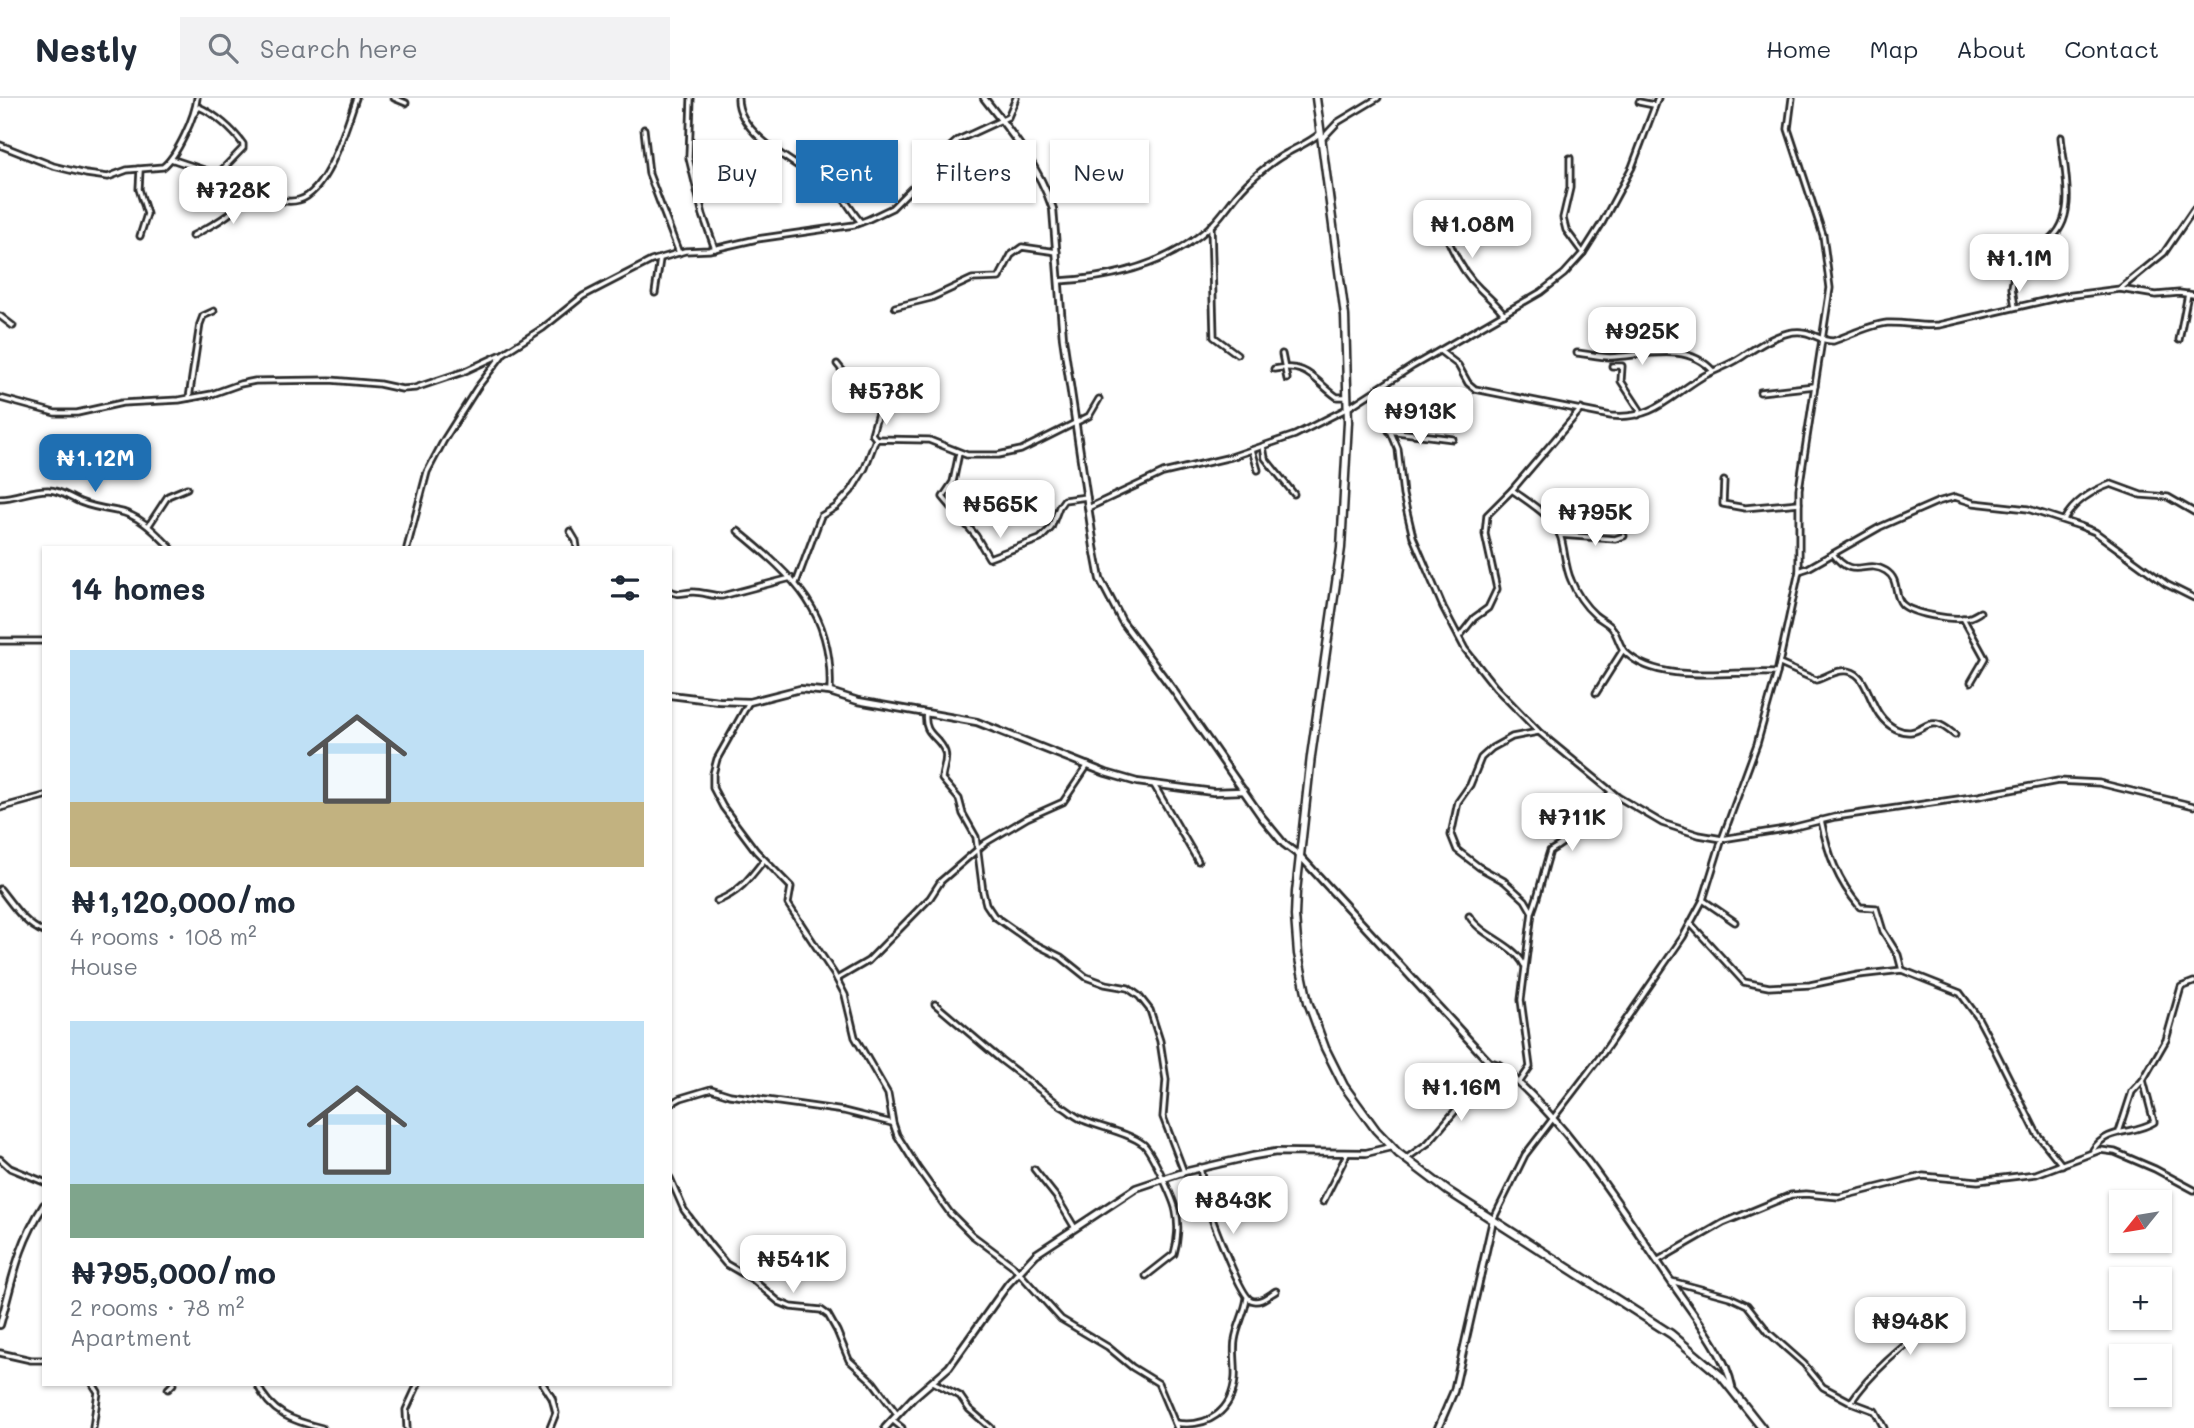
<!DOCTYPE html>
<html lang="en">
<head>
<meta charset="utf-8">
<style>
	body { margin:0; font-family:Mali,sans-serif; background:#f2f2f3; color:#1f2937; height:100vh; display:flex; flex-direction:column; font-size:26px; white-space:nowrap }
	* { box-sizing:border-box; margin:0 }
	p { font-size:23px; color:#747a83 }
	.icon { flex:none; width:38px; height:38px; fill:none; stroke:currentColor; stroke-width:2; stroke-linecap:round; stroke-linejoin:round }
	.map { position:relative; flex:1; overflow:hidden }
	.sheet { position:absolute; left:42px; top:448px; width:630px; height:840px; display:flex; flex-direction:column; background:#fff; border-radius:0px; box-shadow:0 2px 5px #0004 }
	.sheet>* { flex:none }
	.banner { position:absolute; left:693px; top:42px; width:665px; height:63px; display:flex; gap:14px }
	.needle { width:46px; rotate:240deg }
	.controls { position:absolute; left:2109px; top:1092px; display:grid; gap:14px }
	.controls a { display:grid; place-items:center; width:63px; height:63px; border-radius:0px; background:#fff; box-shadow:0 2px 5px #0004; font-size:35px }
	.price { position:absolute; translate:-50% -60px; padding:0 16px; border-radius:14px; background:#fff; color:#222; font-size:23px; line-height:46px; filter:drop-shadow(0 2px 4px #0008) }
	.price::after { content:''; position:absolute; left:50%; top:42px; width:21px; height:16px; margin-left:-10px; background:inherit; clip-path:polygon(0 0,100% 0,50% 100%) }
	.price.current { background:#1f6fb2; color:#fff }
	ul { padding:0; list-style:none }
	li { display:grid; align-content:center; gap:14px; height:371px; padding:0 28px }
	li span { display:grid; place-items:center; height:217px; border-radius:0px; color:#555 }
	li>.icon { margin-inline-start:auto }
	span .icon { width:126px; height:126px; fill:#fffc; stroke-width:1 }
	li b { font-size:30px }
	h2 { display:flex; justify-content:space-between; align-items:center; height:84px; padding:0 28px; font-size:30px }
	.tag { padding:0 24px; border-radius:0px; background:#fff; box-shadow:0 2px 5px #0004; font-size:24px; line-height:63px }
	.tag.current { background:#1f6fb2; color:#fff }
	header { display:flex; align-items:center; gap:42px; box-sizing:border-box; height:98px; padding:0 35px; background:#fff; border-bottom:2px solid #e0e1e3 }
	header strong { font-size:33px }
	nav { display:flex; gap:38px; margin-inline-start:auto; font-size:24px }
	.search { width:490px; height:63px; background:#f2f2f3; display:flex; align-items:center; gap:18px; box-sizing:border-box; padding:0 24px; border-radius:0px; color:#747a83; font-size:26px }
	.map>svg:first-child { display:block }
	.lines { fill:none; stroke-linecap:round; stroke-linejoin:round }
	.minor-casing { stroke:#2b2b2b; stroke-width:9 }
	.tertiary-casing { stroke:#2b2b2b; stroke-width:10 }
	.primary-casing { stroke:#2b2b2b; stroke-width:11 }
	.minor { stroke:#fff; stroke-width:3.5 }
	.tertiary { stroke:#fff; stroke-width:4.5 }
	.primary { stroke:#fff; stroke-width:6 }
</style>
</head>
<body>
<header>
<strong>Nestly</strong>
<div class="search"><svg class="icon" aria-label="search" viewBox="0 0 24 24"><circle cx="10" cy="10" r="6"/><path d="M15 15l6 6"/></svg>Search here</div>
<nav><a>Home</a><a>Map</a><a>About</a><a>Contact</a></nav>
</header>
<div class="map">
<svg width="2194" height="1330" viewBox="0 0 2194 1330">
	<rect width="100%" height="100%" fill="#fff"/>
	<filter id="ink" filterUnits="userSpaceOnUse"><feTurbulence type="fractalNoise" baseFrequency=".0143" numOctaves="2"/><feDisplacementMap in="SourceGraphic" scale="14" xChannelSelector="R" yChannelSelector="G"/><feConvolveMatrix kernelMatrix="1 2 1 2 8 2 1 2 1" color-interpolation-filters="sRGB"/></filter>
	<g filter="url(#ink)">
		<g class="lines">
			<!-- minor casing -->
			<g class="minor-casing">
				<g id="minor">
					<polyline points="394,0 406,5"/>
					<polyline points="691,0 689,60 703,117 715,151"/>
					<path d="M738,0C737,40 810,72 837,94C847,102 852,115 861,124"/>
					<polyline points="1639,4 1654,7"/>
					<path d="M194,16L199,9C215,16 233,32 243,46V50L219,75C225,87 244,92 256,95C269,99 285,106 299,102C328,94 347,26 356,0"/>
					<polyline points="644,31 649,76 679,155"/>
					<polyline points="1322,41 1338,24 1378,0"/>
					<path d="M0,47L53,68L86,76L108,79L127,72L163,69C177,58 195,19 197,0"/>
					<polyline points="1570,60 1570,90 1563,120 1566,132 1583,155"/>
					<polyline points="171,61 219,77"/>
					<polyline points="138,71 140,72 139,91 147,116 140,138"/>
					<path d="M1464,112L1466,126L1451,129L1445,134C1453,155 1463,175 1480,191C1489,200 1497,206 1504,216"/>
					<polyline points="1211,127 1214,239 1237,256"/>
					<path d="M192,138C214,126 237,116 248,93"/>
					<path d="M1059,183C1116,180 1171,166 1213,126C1227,112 1237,93 1252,81C1263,71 1274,62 1287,55C1297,49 1310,44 1319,36"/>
					<polyline points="2120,191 2156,197 2179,195 2194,197"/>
					<polyline points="655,195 660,161"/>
					<polyline points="895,209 931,200 972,181 999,180 1011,157 1022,149 1057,154"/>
					<path d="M2015,209L2012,190L2017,155C2026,147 2038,150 2048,143C2079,121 2064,72 2061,39"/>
					<polyline points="0,218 13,228"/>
					<polyline points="2179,242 2188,196"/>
					<path d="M1440,253L1458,267L1468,285L1475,291L1611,318C1653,322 1669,299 1702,279C1714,272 1728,268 1740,260C1754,251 1771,239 1788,235C1812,230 1816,243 1833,243C1851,237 1869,227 1887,225C1905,224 1921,229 1939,227L2065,198L2120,191L2164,155L2194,111"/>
					<path d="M1577,255C1588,256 1599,259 1610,259C1644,258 1686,243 1713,273"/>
					<polyline points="1282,256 1287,281"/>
					<polyline points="837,266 854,287 877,308 878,315 872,336 876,341"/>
					<polyline points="1612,268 1622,268 1621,283 1640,312 1638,317"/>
					<path d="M1274,271C1309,265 1313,282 1337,299H1347"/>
					<polyline points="1374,294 1398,351 1403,397 1413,439 1443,509 1465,551 1495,589 1539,634 1618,699 1662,725 1699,737 1722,741 1791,730 1835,719 1979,698 2058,683 2099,685 2194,708"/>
					<polyline points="1760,294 1815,288"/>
					<polyline points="0,300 55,315 77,315 122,305 179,302 212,296 240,286 255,283 330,282 379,286 402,291 415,290 463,274 502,256"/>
					<polyline points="189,300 200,226 203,218 214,213"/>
					<polyline points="1389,333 1453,341"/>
					<polyline points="1263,348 1265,360 1294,396"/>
					<polyline points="1252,352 1258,372"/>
					<polyline points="959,355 953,384 943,399 976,438 989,460 1040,441 1051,430 1059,409 1064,402 1087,399"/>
					<polyline points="1724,383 1723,406 1745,410 1799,405"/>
					<path d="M1512,392C1528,404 1555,419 1561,440C1565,454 1565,469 1571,482C1576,495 1585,508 1595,517C1601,522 1608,525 1612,530C1618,537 1619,548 1625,554C1660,588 1733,572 1777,575"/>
					<path d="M0,400C16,400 33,391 49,392C60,392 70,400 80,404C92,409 105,411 117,413C140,417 155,434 171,450"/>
					<polyline points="1088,410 1163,375 1231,359 1295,337 1348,310 1413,268 1541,194 1564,176 1583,155 1602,125 1632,69 1658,0"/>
					<path d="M2064,422C2074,404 2091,393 2111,386L2141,397L2168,399L2194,414"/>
					<polyline points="149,427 168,398 187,390"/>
					<polyline points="570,433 576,443 577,450"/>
					<path d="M738,433C795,480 834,515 830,594"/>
					<polyline points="1560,437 1615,441 1624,438"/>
					<polyline points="407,450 427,374 444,342 477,290 504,255 543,230 583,198 651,163 685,153 709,152 757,141 854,127 867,122 892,110 916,86 932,65 958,42 1008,19 1016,0"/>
					<path d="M1833,456C1854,484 1865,460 1886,473C1900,482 1893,496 1902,506C1912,516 1951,522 1965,520C1971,520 1975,517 1980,514"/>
					<polyline points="1799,473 1808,470 1880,429 1937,404 1955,399 1974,405 2028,411 2080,428 2095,434 2166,486 2194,500"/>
					<polyline points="796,485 821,418 836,409 851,393 865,370 876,341 929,342 967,357 998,357 1021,352 1089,318 1099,301"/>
					<path d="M670,493C679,498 684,494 693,494C703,494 712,498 722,498L791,480"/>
					<polyline points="1963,520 1985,560 1971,584"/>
					<polyline points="1459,539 1474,520 1488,510 1497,491 1485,436 1487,417 1512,392 1581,311"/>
					<polyline points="0,543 44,543"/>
					<path d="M1780,566L1816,582C1824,580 1832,574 1841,573C1873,569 1864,616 1896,631C1918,641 1923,623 1937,626C1943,627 1950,633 1955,637"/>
					<polyline points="1596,595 1623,552"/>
					<polyline points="749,604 717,661 713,676 713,690 723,709 756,753 791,789 788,806 834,876 845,897 855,939 888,996 893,1025 897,1037 917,1069 950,1115 972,1137 1012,1167 1061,1221 1108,1249 1132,1269 1158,1285 1177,1330"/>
					<path d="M926,615C923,638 939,637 945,654C948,663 942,672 942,681L959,701L963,716L976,739L983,794L986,806L994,818L1031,844L1061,859L1086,879L1105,886L1128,890L1139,898L1150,912L1160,943L1166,982L1163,1019L1184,1074"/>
					<polyline points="1154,687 1198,763"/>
					<polyline points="0,710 44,698"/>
					<path d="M1821,722C1828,756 1837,782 1860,809L1876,810L1883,833L1898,857L1902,872"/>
					<path d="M0,791C13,807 24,826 44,834"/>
					<polyline points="1703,802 1735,824"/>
					<path d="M717,803C739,795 750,780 764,762"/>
					<path d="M1532,814C1540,794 1543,774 1550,753C1575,739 1594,717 1611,694"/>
					<path d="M1469,818C1482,839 1513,845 1524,867"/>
					<polyline points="1691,826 1744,884 1769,889 1810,887 1858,877 1902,872 1960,895 1977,918 1994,950 2037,1036 2062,1067"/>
					<polyline points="837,881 868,863 930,800 941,783 985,745 1027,720 1063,704 1088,667"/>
					<path d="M935,906L1001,962L1061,1008C1069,1012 1075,1019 1083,1022C1101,1030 1127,1034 1143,1046C1151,1052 1174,1102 1176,1113C1179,1126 1178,1143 1174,1156L1146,1178"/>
					<polyline points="2143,982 2166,942 2181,889 2194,884"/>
					<polyline points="1519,985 1530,969 1521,902 1532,814 1525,802 1504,783 1479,769 1457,752 1451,737 1458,704 1470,687 1481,660 1492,650 1512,639 1538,634"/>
					<polyline points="670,1006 681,1000 711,991 730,997 844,1013 892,1025"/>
					<path d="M2093,1052C2107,1029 2134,1037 2154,1024L2143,982L2132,994L2119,1034"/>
					<polyline points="1407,1060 1428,1045 1473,992 1499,967"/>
					<polyline points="0,1061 10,1070 44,1084"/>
					<path d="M1200,1069C1202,1080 1203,1091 1206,1102C1210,1117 1240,1197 1251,1202C1260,1206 1269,1197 1276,1193"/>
					<polyline points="1034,1071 1057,1100 1075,1130"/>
					<polyline points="670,1080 684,1112 710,1147 726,1166 752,1181 779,1204 791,1209 821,1212 828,1217 837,1233 849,1262 873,1284 897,1316"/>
					<polyline points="1323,1104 1347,1056"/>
					<polyline points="1493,1122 1525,1057 1603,955 1683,839 1703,802 1722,741 1757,646 1777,575 1799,473 1799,391 1830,190 1823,137 1788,31 1792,0"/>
					<polyline points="1657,1163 1723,1125 1791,1097 1806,1096 1839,1099 1923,1078 1978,1083 2036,1076 2100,1052 2115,1054 2155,1071 2194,1092"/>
					<polyline points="1671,1183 1730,1199 1747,1207 1769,1235 1804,1266 1823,1289 1851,1304 1875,1313 1884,1330"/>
					<polyline points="0,1255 31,1262 44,1262"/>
					<polyline points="933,1284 960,1298 969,1311 991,1330"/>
					<path d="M257,1286C271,1316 293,1323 322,1330"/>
					<polyline points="543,1286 552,1300 556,1315 550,1330"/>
					<polyline points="168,1291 173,1286"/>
					<path d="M1851,1304C1870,1275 1901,1250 1928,1229L1920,1208"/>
					<polyline points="892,1322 902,1330"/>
					<path d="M1175,1325C1208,1330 1232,1314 1235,1280C1236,1267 1233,1254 1235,1242C1237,1228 1245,1215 1247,1200"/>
					<polyline points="93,1330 98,1294 93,1286"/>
					<polyline points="407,1330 406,1312 418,1286"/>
				</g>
			</g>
			<!-- tertiary casing -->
			<g class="tertiary-casing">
				<g id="tertiary">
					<path d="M984,0C1011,34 1039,69 1053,111L1063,240L1094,449L1100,481L1122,523L1174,593L1261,718L1284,746L1300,758L1489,964L1499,967C1572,1029 1621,1110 1674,1188C1693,1216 1726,1256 1732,1289"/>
					<polyline points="670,597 719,603 749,604 800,591 830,594 858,603 977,624 1106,675 1137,684 1213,694 1244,693"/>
					<path d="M0,1227C13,1181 17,1149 44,1107"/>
					<polyline points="885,1330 913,1300 949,1269 1008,1186 1036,1156 1136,1090 1184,1074 1253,1058 1276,1054 1366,1055 1391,1049"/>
					<polyline points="1438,1330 1454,1293 1493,1122"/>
				</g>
			</g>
			<!-- primary casing -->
			<g class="primary-casing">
				<polyline id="primary" points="1316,0 1345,218 1348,324 1341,450 1311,658 1296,794 1295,818 1298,856 1308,904 1325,950 1344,988 1376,1032 1398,1055 1448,1093 1671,1236 1721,1278 1762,1330"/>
			</g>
			<!-- minor -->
			<use href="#minor" class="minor"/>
			<!-- tertiary -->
			<use href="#tertiary" class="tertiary"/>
			<!-- primary -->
			<use href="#primary" class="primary"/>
		</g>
	</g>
</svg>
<div class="controls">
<a><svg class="needle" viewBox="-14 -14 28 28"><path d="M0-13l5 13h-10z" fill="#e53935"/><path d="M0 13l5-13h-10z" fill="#747a83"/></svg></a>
<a>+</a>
<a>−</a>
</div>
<b class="price" style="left:233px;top:128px">₦728K</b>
<b class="price" style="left:1472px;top:162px">₦1.08M</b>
<b class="price" style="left:2019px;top:196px">₦1.1M</b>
<b class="price" style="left:1642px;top:269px">₦925K</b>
<b class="price" style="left:886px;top:329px">₦578K</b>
<b class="price" style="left:1420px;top:349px">₦913K</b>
<b class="price current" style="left:95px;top:396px">₦1.12M</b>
<b class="price" style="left:1000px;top:442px">₦565K</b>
<b class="price" style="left:1595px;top:450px">₦795K</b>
<b class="price" style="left:1572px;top:755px">₦711K</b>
<b class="price" style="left:1461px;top:1025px">₦1.16M</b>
<b class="price" style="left:1233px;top:1138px">₦843K</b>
<b class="price" style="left:793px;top:1197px">₦541K</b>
<b class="price" style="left:1910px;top:1259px">₦948K</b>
<div class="banner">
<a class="tag">Buy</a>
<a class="tag current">Rent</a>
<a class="tag">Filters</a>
<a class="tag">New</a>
</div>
<section class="sheet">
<h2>14 homes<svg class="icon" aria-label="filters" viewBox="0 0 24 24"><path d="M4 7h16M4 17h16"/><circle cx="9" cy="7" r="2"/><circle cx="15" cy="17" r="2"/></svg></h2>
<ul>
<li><span style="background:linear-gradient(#bfe0f5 70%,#c2b280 0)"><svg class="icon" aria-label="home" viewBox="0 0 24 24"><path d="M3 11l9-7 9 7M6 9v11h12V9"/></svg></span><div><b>₦1,120,000/mo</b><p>4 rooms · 108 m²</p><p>House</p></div></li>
<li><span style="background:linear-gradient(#bfe0f5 75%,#7fa58c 0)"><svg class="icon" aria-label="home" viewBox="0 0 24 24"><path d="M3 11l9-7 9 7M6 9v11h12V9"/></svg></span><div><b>₦795,000/mo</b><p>2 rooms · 78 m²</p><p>Apartment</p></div></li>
</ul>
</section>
</div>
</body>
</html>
